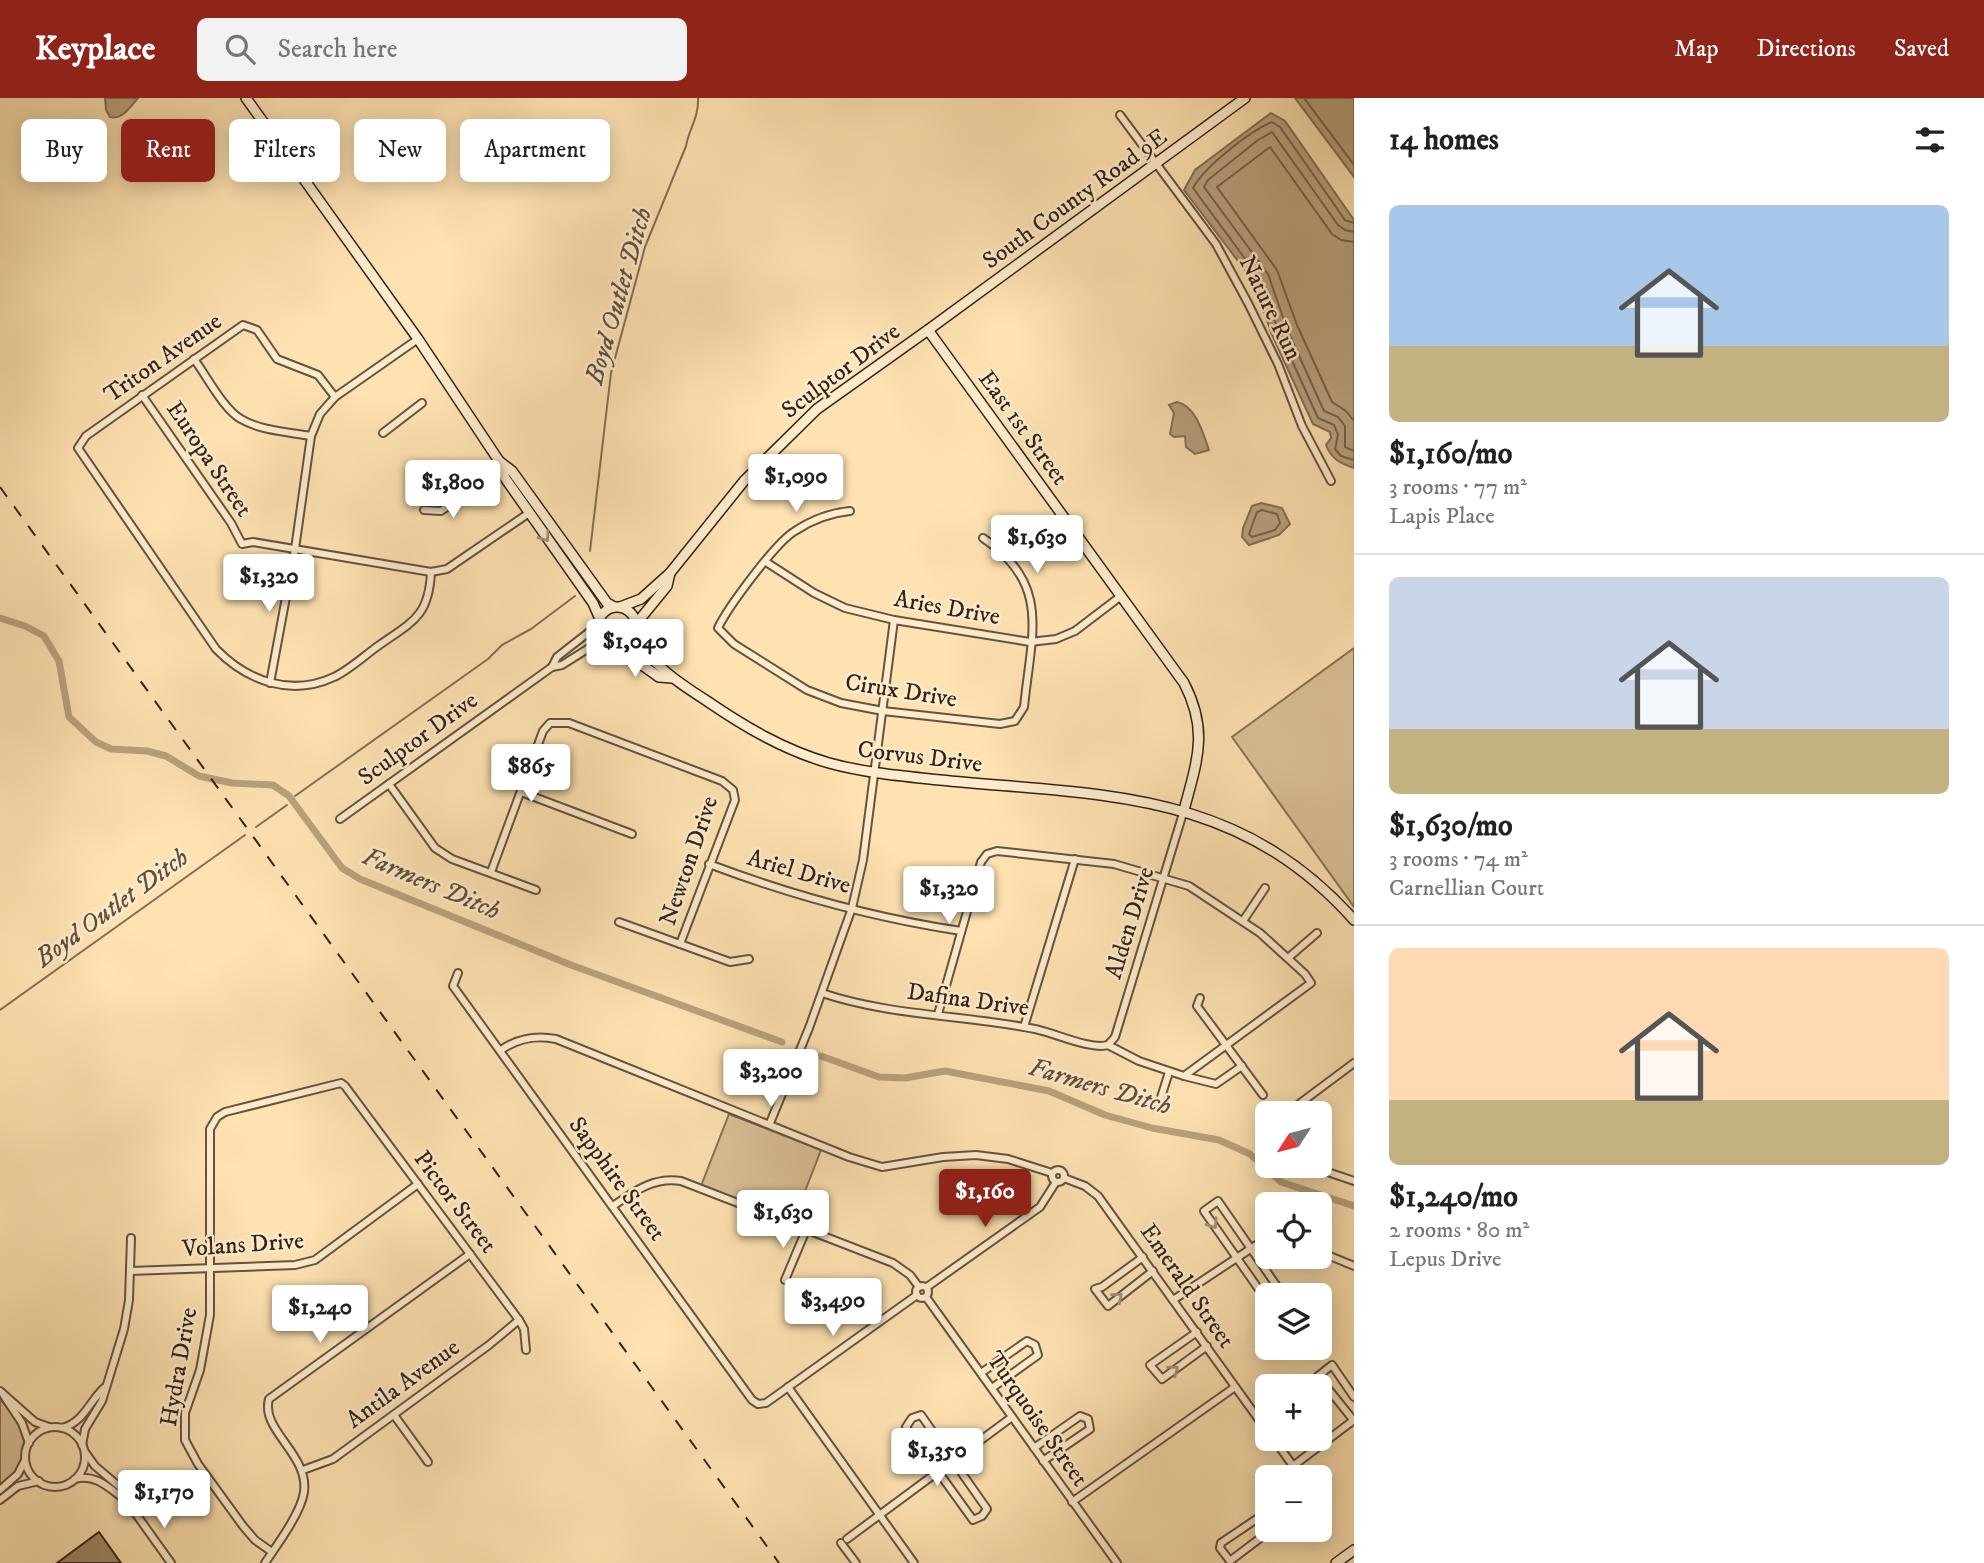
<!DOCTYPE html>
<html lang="en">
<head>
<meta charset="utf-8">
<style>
	body { margin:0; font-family:"IM FELL DW Pica",serif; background:#f2f2f2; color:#222; height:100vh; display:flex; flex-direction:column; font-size:26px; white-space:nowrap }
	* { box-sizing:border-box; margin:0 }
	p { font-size:23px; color:#767676 }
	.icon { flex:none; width:38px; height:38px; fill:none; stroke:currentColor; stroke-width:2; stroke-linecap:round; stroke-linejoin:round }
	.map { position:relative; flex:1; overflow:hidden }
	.drawer { display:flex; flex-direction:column; background:#fff; width:630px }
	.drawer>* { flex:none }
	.banner { position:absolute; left:21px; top:21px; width:665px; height:63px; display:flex; gap:14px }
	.needle { width:46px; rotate:234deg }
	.buttons { position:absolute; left:1255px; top:1003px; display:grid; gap:14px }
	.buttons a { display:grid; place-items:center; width:77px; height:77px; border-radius:10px; background:#fff; box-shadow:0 4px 18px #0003; font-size:35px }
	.price { position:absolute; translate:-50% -60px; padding:0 16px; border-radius:7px; background:#fff; color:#222; font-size:23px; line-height:46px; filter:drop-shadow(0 2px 4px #0008) }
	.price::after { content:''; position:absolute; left:50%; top:42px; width:21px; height:16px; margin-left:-10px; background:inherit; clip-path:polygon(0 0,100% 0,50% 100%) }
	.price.on { background:#8f2418; color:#fff }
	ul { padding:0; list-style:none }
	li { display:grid; align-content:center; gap:14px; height:371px; padding:0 35px }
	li+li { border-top:2px solid #e0e0e0 }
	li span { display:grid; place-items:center; height:217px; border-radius:10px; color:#555 }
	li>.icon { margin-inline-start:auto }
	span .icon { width:126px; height:126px; fill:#fffc; stroke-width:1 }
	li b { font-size:30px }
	h2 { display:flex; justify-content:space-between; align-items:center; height:84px; padding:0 35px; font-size:30px }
	.pill { padding:0 24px; border-radius:10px; background:#fff; box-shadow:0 4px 18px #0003; font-size:24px; line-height:63px }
	.pill.on { background:#8f2418; color:#fff }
	header { display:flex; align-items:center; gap:42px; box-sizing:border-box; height:98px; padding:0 35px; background:#8f2418; color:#fff }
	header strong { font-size:33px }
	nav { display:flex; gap:38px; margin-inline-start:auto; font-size:24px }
	.search { width:490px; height:63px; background:#f2f2f2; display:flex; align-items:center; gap:18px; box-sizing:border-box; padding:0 24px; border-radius:10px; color:#767676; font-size:26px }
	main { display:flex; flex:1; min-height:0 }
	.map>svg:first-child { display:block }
	.green { fill:#dbc197; stroke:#877258; stroke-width:2 }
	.water { fill:#b9a17e; stroke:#836e56; stroke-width:2 }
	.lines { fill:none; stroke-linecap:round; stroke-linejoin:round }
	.shore { stroke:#76624c; stroke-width:2 }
	.stream { stroke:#836e56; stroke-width:2 }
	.canal { stroke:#b9a17e; stroke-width:7 }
	.building { fill:#9d8669; stroke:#33221a; stroke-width:2 }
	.street-casing { stroke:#665240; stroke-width:10 }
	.secondary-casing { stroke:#33221a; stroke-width:12 }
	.street { stroke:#feeccc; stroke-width:6 }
	.secondary { stroke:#feeccc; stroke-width:9 }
	.rail { stroke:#33221a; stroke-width:2; stroke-dasharray:12 12; stroke-linecap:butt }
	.oneway { stroke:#a3917c }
	.labels { text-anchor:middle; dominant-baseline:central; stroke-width:5; stroke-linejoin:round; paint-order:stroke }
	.street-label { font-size:24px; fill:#33221a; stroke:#feeccc }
	.water-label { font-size:26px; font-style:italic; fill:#624e3d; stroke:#feeccc }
</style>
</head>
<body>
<header>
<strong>Keyplace</strong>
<div class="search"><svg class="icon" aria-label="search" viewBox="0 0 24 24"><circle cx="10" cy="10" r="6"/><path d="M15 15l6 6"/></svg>Search here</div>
<nav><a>Map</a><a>Directions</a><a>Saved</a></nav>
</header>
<main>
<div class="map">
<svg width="1354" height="1465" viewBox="0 0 1354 1465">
	<rect width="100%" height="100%" fill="#fee2b1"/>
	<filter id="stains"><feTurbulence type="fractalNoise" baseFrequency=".00286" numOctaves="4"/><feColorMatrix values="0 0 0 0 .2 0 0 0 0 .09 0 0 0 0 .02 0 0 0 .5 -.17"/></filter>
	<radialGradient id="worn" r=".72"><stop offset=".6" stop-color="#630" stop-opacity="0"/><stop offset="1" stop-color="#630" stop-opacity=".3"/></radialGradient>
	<!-- green -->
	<g class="green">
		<polygon points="1354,550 1354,809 1232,639"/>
		<polygon points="729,1016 821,1052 793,1124 701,1088"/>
		<path d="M0,1301C26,1332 40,1361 0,1389Z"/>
	</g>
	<!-- water -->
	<g class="water">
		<path d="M105,0H138C130,9 123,22 110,19L106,12Z"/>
		<polygon points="1295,0 1354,0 1354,79"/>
		<path d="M1271,15L1285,23L1354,122V370C1340,365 1332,362 1326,347L1331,340L1330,334L1313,326L1272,237L1254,184L1184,92L1195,72Z"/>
		<path d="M1177,304C1196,308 1203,335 1209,352L1195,356L1186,349L1185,338L1174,339L1170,336L1174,315L1169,307Z"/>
		<polygon points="1261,405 1282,410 1290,426 1279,437 1249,447 1242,439 1243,430 1252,408"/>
	</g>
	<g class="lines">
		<!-- shore -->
		<g class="shore">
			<polyline points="1304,0 1354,67"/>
			<path d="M1354,125L1345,122L1280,29L1272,24C1249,34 1205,68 1193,90L1260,181L1279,234L1318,320L1334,327L1338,337L1335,351L1341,358L1354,362"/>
			<polyline points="1354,134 1345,132 1338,127 1272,34 1258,42 1208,82 1204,89 1268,176 1287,231 1324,313 1338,319 1345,328 1345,349 1354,353"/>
			<polyline points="1354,144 1341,142 1332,136 1270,49 1217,89 1277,172 1297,227 1332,304 1346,313 1354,323"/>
			<polygon points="1262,412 1277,416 1280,425 1275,432 1252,439 1249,436 1257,414"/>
		</g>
		<!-- stream -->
		<g class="stream">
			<path d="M590,453L611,275L645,149L686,48C689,31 699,19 698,0"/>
			<polyline points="295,698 488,561 502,547 531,531 575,498"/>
			<polyline points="256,729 287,707"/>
			<polyline points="0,912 245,737"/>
		</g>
		<!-- canal -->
		<g class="canal">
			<polyline points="0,520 25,528 44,538 59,563 69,619 96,644 111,651 147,653 166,658 199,678 232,685 273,687 289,698 342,770 360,781 571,867 782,944"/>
			<polyline points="821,958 879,979 905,980 945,973 1049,993 1105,1017 1152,1030 1219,1042 1250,1056 1281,1084 1354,1108"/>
		</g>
	</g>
	<!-- building -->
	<polygon class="building" points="99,1434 121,1465 57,1465"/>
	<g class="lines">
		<!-- street casing -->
		<g class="street-casing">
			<g id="street">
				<polyline points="1120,17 1216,146 1248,205 1278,266 1302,328 1331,383"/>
				<path d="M194,261C206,277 224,312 241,321C261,333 289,334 311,338"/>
				<polyline points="142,297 231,425 242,446 253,444 431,474 447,471 529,415"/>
				<path d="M335,299L318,277L277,261L257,232L243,227L86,338L78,350L216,551C247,583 291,599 334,579C349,572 364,558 378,548C412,524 429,519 431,474"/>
				<polyline points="383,335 422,305"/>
				<polyline points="424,412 441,413 470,393"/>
				<path d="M850,413C829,415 813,421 795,433C776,444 728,509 718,530L734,546L807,592L841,605L883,613L1000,626L1015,623L1024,609C1031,537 1052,486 983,440"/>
				<polyline points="766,464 814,495 845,510 894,522 1030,544 1056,541 1075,533 1121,498"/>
				<polyline points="552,569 557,559 598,527"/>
				<polyline points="270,585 295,451 311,338 320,316 335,299 418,241"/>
				<polyline points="389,686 435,750 452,761 536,792"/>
				<polyline points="521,694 632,736"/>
				<polyline points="340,721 552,569 562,567 589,550 607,544"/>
				<path d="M709,766C791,797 875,820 961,833"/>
				<polyline points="491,774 543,633 550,625 569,625 722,683 733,692 735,702 680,846"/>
				<polyline points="1243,823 1265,790"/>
				<polyline points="619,824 730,864 749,861"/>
				<polyline points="1288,860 1317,835"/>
				<polyline points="458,875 453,888 752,1302 758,1306 766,1305 917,1197"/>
				<path d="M822,895C890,918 964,917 1035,931C1055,935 1090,952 1108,947"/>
				<polyline points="1200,900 1197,908 1263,997"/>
				<polyline points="938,916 981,764 987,756 997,753 1114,766 1189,788 1260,835 1305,876 1311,885 1184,978 1139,963 1108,947"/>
				<polyline points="1024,929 1075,761"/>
				<polyline points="1108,947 1115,939 1184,712"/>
				<path d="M501,952C518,940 535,937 556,941L849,1059L882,1069L943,1059L976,1057L1008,1061L1052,1075"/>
				<polyline points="1184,978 1216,986 1242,968"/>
				<polyline points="1158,1009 1169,974"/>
				<polyline points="1287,1015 1354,965"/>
				<polyline points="770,1025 809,930 852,810 863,762 894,522"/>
				<polyline points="1310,1068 1354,1083"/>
				<circle cx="1058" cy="1078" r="6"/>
				<polyline points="1064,1080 1085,1088 1098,1098 1267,1333"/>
				<path d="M613,1108C635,1093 653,1079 681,1083L893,1165L910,1177L919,1189"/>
				<polyline points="1320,1154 1354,1168"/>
				<polyline points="1143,1159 1102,1189 1095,1191 1108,1208 1153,1173"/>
				<polyline points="130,1173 295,1167 315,1162 418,1086"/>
				<polyline points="785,1182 806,1132"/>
				<circle cx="922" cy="1194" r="6"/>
				<polyline points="927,1189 1040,1109 1056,1084"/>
				<polyline points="926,1199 1117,1465"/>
				<polyline points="1173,1202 1267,1140"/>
				<polyline points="1267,1203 1204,1113 1218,1103 1283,1197"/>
				<polyline points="1197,1234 1150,1267 1162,1281 1207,1248"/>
				<polyline points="981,1275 1027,1243 1035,1247 1038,1257 992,1290"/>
				<polyline points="788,1289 914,1465"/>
				<polyline points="0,1293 35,1324 49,1329"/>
				<polyline points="4,1298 22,1325 29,1345"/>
				<polyline points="1354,1299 1332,1267 1318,1278 1354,1323"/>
				<polyline points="394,1317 428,1364"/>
				<polygon points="921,1317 987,1411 982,1418 973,1422 906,1329 912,1320"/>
				<circle cx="55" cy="1359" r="30"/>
				<path d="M62,1330C84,1324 89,1304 104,1290"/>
				<polyline points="1273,1340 1301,1379"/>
				<polyline points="82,1347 85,1331 102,1303 124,1231 129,1202 131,1140"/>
				<polyline points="1034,1350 1080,1318 1088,1321 1090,1331 1043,1363"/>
				<polyline points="85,1354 95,1368 121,1390 126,1402 171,1465"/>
				<polyline points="1293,1368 1354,1322"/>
				<polyline points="303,1372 333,1361 489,1247 519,1222"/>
				<path d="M75,1381C95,1375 109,1390 124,1401"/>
				<polyline points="0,1392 18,1376 25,1362"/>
				<polyline points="0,1402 18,1388 39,1383"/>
				<polyline points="1072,1404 1235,1289"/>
				<polyline points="1267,1414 1221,1445 1220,1450 1230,1463 1271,1432"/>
				<polyline points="847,1441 1012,1319"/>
				<polyline points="841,1445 856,1465"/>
				<polyline points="272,1454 255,1442 243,1428 198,1366 185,1342 185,1315 200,1272 210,1217 210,1031 217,1019 225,1014 341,985 345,988 519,1222 524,1231 526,1252"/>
				<path d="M265,1465C277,1447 301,1415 304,1394C309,1356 260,1332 269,1301L470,1156"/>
			</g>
		</g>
		<!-- secondary casing -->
		<g class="secondary-casing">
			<g id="secondary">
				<polyline points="246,0 418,241 499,363 505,380 593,505 600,521"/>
				<path d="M928,232L1184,585C1209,633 1197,663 1184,712"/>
				<polyline points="499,363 512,373 607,505 614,509"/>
				<polyline points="620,509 641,501 670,475 744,383 817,311 928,232 1245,0"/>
				<circle cx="617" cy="528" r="19"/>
				<polyline points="636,526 667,488 670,475"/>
				<path d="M635,535C649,566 679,585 707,603C745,629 784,652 829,665C865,675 903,678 940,682C1102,698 1236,690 1354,822"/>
				<polyline points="614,547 659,579 672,580"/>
				<polyline points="1336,1465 1354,1452"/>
			</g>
		</g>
		<!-- street -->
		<use href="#street" class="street"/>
		<!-- secondary -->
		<use href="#secondary" class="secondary"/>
		<!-- rail -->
		<polyline class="rail" points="0,389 779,1465"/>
	</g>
	<!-- one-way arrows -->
	<defs><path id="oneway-chevron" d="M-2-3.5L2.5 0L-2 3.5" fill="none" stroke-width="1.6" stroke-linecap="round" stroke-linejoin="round" transform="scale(1.75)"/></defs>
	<g class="oneway">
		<use href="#oneway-chevron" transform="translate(545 439) rotate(55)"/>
		<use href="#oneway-chevron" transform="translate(1213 1126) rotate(56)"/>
		<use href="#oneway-chevron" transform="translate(1118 1199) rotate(-40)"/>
		<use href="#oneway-chevron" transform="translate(1174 1272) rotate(-37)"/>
	</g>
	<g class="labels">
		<!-- street labels -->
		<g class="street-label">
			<text transform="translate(1075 101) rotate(-36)">South County Road 9E</text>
			<text transform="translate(1270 210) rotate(64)">Nature Run</text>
			<text transform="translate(163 260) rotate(-35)">Triton Avenue</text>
			<text transform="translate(841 273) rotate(-37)">Sculptor Drive</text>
			<text transform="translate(1023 330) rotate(54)">East 1st Street</text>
			<text transform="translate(209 361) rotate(56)">Europa Street</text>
			<text transform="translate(947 510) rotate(10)">Aries Drive</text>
			<text transform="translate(901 593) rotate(9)">Cirux Drive</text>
			<text transform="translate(418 641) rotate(-36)">Sculptor Drive</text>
			<text transform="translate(920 659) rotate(7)">Corvus Drive</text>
			<text transform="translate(689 763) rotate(-71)">Newton Drive</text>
			<text transform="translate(799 774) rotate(16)">Ariel Drive</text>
			<text transform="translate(1130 825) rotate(-73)">Alden Drive</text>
			<text transform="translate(968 902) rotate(8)">Dafina Drive</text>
			<text transform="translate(617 1081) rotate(54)">Sapphire Street</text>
			<text transform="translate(455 1104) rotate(53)">Pictor Street</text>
			<text transform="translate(243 1147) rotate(-4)">Volans Drive</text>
			<text transform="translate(1187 1188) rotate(55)">Emerald Street</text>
			<text transform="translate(179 1269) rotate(-80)">Hydra Drive</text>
			<text transform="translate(403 1286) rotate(-36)">Antila Avenue</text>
			<text transform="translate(1037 1321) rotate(55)">Turquoise Street</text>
		</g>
		<!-- water labels -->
		<g class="water-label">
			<text transform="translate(619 198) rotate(-74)">Boyd Outlet Ditch</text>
			<text transform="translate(431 786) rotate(23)">Farmers Ditch</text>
			<text transform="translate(112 810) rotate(-36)">Boyd Outlet Ditch</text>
			<text transform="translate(1100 989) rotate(16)">Farmers Ditch</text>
		</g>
	</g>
	<rect width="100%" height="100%" filter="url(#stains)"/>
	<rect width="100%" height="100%" fill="url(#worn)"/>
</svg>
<div class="buttons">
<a><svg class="needle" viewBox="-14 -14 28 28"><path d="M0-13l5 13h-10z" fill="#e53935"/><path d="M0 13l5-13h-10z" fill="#767676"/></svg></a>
<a><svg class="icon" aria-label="locate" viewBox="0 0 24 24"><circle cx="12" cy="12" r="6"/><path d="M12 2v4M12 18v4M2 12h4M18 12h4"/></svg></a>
<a><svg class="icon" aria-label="layers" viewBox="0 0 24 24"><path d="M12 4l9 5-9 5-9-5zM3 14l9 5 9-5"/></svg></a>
<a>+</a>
<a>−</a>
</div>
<b class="price" style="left:796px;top:416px">$1,090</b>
<b class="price" style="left:453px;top:422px">$1,800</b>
<b class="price" style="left:1037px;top:477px">$1,630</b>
<b class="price" style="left:269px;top:516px">$1,320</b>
<b class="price" style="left:635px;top:581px">$1,040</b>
<b class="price" style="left:531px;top:706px">$865</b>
<b class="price" style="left:949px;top:828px">$1,320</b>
<b class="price" style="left:771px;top:1011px">$3,200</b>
<b class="price on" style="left:985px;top:1131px">$1,160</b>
<b class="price" style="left:783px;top:1152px">$1,630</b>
<b class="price" style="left:833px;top:1240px">$3,490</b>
<b class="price" style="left:320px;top:1247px">$1,240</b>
<b class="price" style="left:937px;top:1390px">$1,350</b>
<b class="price" style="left:164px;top:1432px">$1,170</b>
<div class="banner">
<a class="pill">Buy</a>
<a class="pill on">Rent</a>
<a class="pill">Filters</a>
<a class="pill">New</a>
<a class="pill">Apartment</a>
</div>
</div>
<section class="drawer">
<h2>14 homes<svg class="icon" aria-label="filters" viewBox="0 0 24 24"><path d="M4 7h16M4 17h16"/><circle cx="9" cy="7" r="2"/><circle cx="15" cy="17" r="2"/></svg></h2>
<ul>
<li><span style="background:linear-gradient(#a9c7e8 65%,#c2b280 0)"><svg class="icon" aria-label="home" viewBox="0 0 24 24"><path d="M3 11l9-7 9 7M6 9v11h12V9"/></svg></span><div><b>$1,160/mo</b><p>3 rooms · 77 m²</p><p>Lapis Place</p></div></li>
<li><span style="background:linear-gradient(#c9d6e8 70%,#c2b280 0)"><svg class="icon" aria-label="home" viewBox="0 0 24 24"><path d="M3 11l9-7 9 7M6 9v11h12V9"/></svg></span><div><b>$1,630/mo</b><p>3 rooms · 74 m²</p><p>Carnellian Court</p></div></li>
<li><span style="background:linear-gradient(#ffd9b3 70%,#c2b280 0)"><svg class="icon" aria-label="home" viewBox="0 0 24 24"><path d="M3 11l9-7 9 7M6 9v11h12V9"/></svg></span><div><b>$1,240/mo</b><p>2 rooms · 80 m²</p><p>Lepus Drive</p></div></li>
</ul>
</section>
</main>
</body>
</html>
